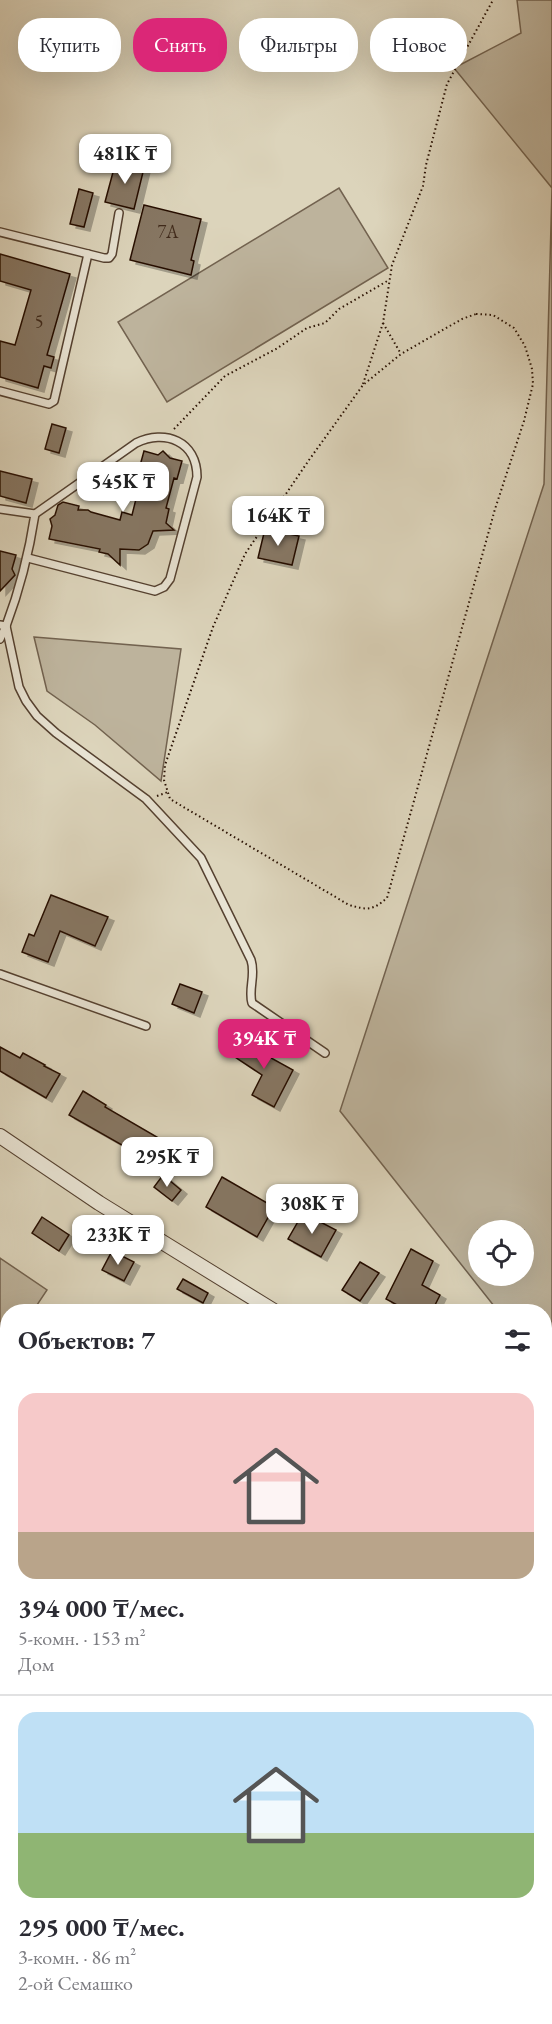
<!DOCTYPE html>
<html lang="ru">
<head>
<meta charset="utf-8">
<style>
	body { margin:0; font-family:"EB Garamond",serif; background:#f2f2f3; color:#2b2b33; height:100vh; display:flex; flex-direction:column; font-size:22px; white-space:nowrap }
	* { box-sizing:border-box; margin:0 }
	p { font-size:20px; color:#7c7c81 }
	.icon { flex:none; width:33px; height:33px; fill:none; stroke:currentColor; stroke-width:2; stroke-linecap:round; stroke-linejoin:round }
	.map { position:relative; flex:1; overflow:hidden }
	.sheet { position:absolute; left:0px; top:1304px; width:552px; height:722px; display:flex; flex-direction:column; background:#fff; border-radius:24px 24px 0 0; box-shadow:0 6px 24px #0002 }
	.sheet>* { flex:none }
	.top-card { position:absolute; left:18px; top:18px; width:516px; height:54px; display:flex; gap:12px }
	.tools { position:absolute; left:468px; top:1220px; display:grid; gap:12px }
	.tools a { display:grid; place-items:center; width:66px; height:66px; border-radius:50%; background:#fff; box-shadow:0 6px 24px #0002; font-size:30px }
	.price { position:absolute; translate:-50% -51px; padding:0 14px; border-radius:12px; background:#fff; color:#222; font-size:20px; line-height:39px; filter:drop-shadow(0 2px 3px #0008) }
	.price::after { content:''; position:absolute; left:50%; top:36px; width:18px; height:14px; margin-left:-9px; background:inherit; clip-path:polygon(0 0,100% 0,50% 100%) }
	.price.selected { background:#db2777; color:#fff }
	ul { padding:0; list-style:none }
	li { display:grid; align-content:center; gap:12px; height:318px; padding:0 18px }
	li+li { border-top:2px solid #e1e1e2 }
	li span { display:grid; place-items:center; height:186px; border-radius:18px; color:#555 }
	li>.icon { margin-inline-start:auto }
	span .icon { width:108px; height:108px; fill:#fffc; stroke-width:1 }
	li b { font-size:26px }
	h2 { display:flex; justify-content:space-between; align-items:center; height:72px; padding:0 18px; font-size:26px }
	.chip { padding:0 21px; border-radius:24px; background:#fff; box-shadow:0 6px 24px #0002; font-size:21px; line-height:54px }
	.chip.selected { background:#db2777; color:#fff }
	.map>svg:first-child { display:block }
	.green { fill:#bdb39c; stroke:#72624f; stroke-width:1.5; fill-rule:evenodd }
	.building { fill:#867662; stroke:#281002; stroke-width:1.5; filter:url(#shadow) }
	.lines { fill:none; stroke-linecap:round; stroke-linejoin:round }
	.service-casing { stroke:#554130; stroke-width:10 }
	.minor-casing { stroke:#554130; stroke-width:16 }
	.tertiary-casing { stroke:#554130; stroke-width:20 }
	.path { stroke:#281002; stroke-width:2; stroke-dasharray:1.5 3; stroke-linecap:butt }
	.service { stroke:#e8e3d3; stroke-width:7 }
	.minor { stroke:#e8e3d3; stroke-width:14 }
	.tertiary { stroke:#e8e3d3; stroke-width:16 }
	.labels { text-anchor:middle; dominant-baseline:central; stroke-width:5; stroke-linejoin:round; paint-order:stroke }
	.number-label { font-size:18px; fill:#402a1a }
</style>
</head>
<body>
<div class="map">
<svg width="552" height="2024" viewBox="0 0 552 2024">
	<defs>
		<filter id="shadow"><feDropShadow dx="6" dy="4" stdDeviation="0" flood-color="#0004"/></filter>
	</defs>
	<rect width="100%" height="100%" fill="#dcd4bb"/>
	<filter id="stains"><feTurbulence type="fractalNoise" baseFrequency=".00333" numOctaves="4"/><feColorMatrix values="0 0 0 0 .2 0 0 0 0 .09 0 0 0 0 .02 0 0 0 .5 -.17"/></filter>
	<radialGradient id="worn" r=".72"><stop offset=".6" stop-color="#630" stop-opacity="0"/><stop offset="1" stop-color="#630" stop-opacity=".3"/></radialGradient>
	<!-- green -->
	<g class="green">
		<path d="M517,0H552V1346L545,1341L544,1311H498L340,1111L544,484L552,188L454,68L521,33ZM478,1230H524V1275H478Z"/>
		<polygon points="339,188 388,268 167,402 118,322"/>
		<polygon points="34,637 181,649 161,781 95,725 47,691"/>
		<polygon points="0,1258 47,1290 33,1311 8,1311 7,1347 0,1358"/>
	</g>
	<!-- building -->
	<g class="building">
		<polygon points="116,161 144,168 134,209 105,202"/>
		<polygon points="79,189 93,193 84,227 70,224"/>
		<polygon points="144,205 201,219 191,260 194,261 191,275 130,260"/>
		<polygon points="0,254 70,274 47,355 54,357 51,368 44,366 38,388 0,377 0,341 15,345 31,290 0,281"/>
		<polygon points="52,424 66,428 59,453 45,449"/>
		<polygon points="144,451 158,455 163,451 170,458 182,461 177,479 174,478 166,508 169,509 166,523 174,530 153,531 148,544 139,550 120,549 120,565 108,554 99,552 100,549 49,539 52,526 50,519 55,515 58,505 63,502 79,506 78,510 88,510 91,512 120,520 122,512 132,515 139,487 135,484"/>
		<polygon points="0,471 32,479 26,503 0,496"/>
		<polygon points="265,529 299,536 292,565 258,558"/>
		<polygon points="0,551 16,555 12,569 15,575 0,591"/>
		<polygon points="51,895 108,917 95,946 60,931 48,962 22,952 29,934 34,936"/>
		<polygon points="180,984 202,992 194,1013 172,1004"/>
		<polygon points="247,1033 266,1046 262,1053 293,1070 274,1107 252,1095 262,1075 232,1055"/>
		<polygon points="0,1047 20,1058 23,1053 45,1065 44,1066 60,1074 46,1098 0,1071"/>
		<polygon points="83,1091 106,1105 105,1107 162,1140 150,1161 69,1115"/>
		<polygon points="163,1175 181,1190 172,1201 154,1187"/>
		<polygon points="222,1177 274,1207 257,1237 206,1207"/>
		<polygon points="303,1213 336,1230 321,1257 288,1239"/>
		<polygon points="42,1217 69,1235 59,1251 32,1233"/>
		<polygon points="411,1249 433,1261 422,1285 440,1295 432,1311 408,1311 386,1299"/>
		<polygon points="112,1251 134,1262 124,1281 102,1270"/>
		<polygon points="360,1262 379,1273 360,1301 342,1290"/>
		<polygon points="183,1279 208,1293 203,1303 177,1289"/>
	</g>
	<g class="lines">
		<!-- service casing -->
		<g class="service-casing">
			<g id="service">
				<polyline points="0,232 104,258 109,258 112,254 119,213"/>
				<polyline points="0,391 49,404 54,401 88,254"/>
				<path d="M0,509L35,514C29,553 20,589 6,626L0,625"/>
				<path d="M28,558L155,591L164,587L170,579L197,477C197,441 165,429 136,443L35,514"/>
				<path d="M6,626L19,687L26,701L37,716L56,733L146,799L201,858L251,960C256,975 248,989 252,1003L325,1053"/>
				<polyline points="0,639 6,626"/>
				<polyline points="0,974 146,1026"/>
				<polyline points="0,1856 7,1861"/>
				<polyline points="247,2018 257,2024"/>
			</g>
		</g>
		<!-- minor casing -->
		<g class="minor-casing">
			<g id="minor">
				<polyline points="0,1136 99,1203 274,1311"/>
				<polyline points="544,1477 552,1481"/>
				<polyline points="544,1530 552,1518"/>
				<polyline points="0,1555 8,1544"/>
				<polyline points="544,1594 552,1598"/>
				<polyline points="544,1803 552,1792"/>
				<polyline points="224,2024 228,2018"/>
				<polyline points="396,2024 401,2018"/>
			</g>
		</g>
		<!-- tertiary casing -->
		<g class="tertiary-casing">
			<g id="tertiary">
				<polyline points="0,1776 8,1781"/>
				<polyline points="356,2018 366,2024"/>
			</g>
		</g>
		<!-- path -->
		<g class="path">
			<path d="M476,314L493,315L514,328L525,346L532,369L533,384L524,421L495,509L387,898C372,911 367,910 349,905L170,799L164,780L165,765L213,627L245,554L309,460L363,385L401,354L462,319Z"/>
			<polyline points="383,323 401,354"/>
			<polyline points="363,384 383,323 392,265 423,186 426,165 447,84 493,0"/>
			<polyline points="174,429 225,376 276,349 307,328 325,323 339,309 389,280"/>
			<polyline points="157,796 168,792"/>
		</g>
		<!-- service -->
		<use href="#service" class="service"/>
		<!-- minor -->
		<use href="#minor" class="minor"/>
		<!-- tertiary -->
		<use href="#tertiary" class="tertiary"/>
	</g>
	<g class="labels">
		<!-- number labels -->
		<g class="number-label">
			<text x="168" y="231">7А</text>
			<text x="39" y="321">5</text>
		</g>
	</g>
	<rect width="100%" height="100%" filter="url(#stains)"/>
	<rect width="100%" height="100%" fill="url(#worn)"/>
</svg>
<div class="tools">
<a><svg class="icon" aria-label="locate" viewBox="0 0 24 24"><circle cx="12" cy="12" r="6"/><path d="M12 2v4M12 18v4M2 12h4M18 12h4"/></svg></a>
</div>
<b class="price" style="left:125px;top:185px">481K ₸</b>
<b class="price" style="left:123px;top:513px">545K ₸</b>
<b class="price" style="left:278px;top:547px">164K ₸</b>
<b class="price selected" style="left:264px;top:1070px">394K ₸</b>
<b class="price" style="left:167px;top:1188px">295K ₸</b>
<b class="price" style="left:312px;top:1235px">308K ₸</b>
<b class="price" style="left:118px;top:1266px">233K ₸</b>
<div class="top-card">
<a class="chip">Купить</a>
<a class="chip selected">Снять</a>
<a class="chip">Фильтры</a>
<a class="chip">Новое</a>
</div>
<section class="sheet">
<h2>Объектов: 7<svg class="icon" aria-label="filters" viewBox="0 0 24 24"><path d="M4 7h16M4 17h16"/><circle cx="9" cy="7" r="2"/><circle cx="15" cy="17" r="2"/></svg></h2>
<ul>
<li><span style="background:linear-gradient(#f6c9c9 75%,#b9a48a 0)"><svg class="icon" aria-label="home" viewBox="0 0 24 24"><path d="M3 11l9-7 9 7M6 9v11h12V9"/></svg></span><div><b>394 000 ₸/мес.</b><p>5-комн. · 153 m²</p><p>Дом</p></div></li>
<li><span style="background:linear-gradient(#bfe0f5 65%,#8fb573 0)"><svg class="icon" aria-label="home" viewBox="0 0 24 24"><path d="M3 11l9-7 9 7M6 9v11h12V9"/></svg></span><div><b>295 000 ₸/мес.</b><p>3-комн. · 86 m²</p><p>2-ой Семашко</p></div></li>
</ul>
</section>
</div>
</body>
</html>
